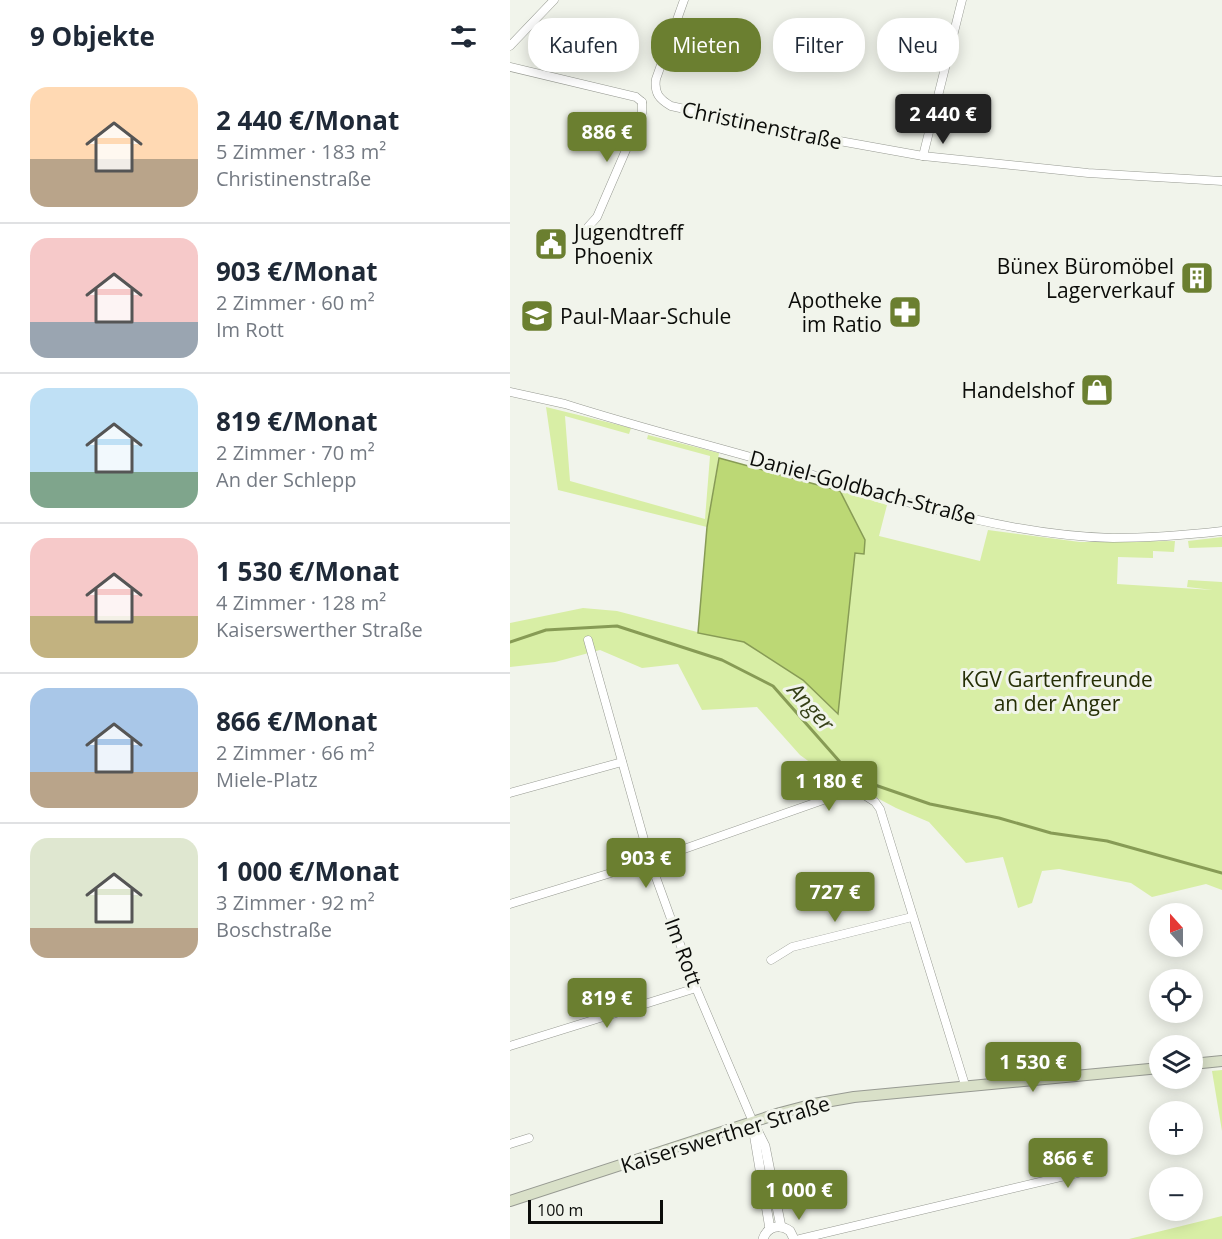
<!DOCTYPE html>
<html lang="de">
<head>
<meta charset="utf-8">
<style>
	body { margin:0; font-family:"Open Sans",sans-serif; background:#f2f2f3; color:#1f2937; height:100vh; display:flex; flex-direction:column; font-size:22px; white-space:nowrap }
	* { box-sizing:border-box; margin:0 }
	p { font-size:20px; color:#747a83 }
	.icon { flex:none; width:33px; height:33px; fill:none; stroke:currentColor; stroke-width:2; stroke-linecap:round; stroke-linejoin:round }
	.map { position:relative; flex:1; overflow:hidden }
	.details { display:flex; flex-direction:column; background:#fff; width:510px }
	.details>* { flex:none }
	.guide { position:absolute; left:18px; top:18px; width:570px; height:54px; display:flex; gap:12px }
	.needle { width:39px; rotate:339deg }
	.buttons { position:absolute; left:639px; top:903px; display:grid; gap:12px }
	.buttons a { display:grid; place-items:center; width:54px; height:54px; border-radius:50%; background:#fff; box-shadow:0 3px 15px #0003; font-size:30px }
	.scale { position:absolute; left:18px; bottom:15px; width:135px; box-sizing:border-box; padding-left:6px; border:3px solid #0b0c09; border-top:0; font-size:16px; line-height:21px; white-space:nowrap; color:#0b0c09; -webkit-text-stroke:4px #f1f4eb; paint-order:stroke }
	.price { position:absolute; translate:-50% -51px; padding:0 14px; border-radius:6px; background:#6b7f30; color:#fff; font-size:20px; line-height:39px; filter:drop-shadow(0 2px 3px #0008) }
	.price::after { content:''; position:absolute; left:50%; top:36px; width:18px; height:14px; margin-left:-9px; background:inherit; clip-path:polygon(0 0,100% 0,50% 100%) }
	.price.current { background:#222; color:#fff }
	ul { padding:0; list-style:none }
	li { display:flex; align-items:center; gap:18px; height:150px; padding:0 30px }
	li+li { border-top:2px solid #e0e1e3 }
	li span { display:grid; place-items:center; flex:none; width:168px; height:120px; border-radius:18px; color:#555 }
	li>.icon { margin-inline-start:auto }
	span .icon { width:72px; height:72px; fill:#fffc; stroke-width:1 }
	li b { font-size:26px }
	h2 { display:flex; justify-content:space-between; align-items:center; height:72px; padding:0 30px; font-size:26px }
	.pill { padding:0 21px; border-radius:24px; background:#fff; box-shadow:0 3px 15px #0003; font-size:21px; line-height:54px }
	.pill.current { background:#6b7f30; color:#fff }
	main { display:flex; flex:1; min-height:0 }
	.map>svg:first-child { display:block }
	.green { fill:#d8eea5 }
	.water { fill:#bcd875; stroke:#879b55; stroke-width:1.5 }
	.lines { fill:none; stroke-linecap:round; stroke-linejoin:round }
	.stream { stroke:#879b55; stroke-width:3 }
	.minor-casing { stroke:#979a92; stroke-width:9 }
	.tertiary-casing { stroke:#979a92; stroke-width:10 }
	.secondary-casing { stroke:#979a92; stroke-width:12 }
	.minor { stroke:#fff; stroke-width:8 }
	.tertiary { stroke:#fff; stroke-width:9 }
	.secondary { stroke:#d9e0c8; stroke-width:10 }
	.labels { text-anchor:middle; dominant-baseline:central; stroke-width:6; stroke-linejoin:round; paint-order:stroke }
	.street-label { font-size:21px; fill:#0b0c09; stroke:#f1f4eb }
	.poi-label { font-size:21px; fill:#0b0c09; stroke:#f1f4eb; text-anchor:end }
	.park-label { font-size:21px; fill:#252f05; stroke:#f1f4eb }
	.water-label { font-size:22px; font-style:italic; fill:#354017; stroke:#f1f4eb }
</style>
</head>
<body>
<main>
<section class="details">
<h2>9 Objekte<svg class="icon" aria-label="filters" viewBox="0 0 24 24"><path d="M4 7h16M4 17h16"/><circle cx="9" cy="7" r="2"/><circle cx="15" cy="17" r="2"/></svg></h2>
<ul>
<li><span style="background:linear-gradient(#ffd9b3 60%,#b9a48a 0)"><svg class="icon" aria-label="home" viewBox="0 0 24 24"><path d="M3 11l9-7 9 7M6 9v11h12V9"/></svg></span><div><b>2 440 €/Monat</b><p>5 Zimmer · 183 m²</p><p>Christinenstraße</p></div></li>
<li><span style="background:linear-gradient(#f6c9c9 70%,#9aa5b1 0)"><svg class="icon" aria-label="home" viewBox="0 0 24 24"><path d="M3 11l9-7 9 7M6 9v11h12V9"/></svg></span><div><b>903 €/Monat</b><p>2 Zimmer · 60 m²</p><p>Im Rott</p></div></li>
<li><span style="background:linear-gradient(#bfe0f5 70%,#7fa58c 0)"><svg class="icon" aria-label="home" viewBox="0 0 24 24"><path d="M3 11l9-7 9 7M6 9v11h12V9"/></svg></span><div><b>819 €/Monat</b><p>2 Zimmer · 70 m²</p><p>An der Schlepp</p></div></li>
<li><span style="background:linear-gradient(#f6c9c9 65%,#c2b280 0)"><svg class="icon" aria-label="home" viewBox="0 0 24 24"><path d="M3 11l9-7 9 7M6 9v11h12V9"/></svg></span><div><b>1 530 €/Monat</b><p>4 Zimmer · 128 m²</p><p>Kaiserswerther Straße</p></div></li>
<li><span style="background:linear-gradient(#a9c7e8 70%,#b9a48a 0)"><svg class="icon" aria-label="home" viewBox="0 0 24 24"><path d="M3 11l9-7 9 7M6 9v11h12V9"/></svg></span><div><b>866 €/Monat</b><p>2 Zimmer · 66 m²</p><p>Miele-Platz</p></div></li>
<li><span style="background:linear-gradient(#dfe7d0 75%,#b9a48a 0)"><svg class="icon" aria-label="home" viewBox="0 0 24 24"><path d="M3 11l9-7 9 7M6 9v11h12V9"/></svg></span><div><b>1 000 €/Monat</b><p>3 Zimmer · 92 m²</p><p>Boschstraße</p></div></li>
</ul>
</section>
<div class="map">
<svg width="712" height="1239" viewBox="0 0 712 1239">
	<rect width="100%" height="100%" fill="#f1f4eb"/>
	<!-- green -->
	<g class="green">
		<polygon points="36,407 121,428 119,434 55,416 60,481 195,519 200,456 137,439 138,435 209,453 197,527 48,490"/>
		<polygon points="330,491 377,505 369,536 470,561 478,530 570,542 665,541 664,552 643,551 643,558 608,557 607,584 703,590 677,587 678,580 712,582 712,890 696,884 642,897 621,883 549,869 532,871 522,903 508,908 493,857 456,863 419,822 386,808 339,783 326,785 316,774 290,755 247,707 192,710 168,664 132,668 90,650 45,662 0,667 0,623 73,608 107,611 191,633 234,642 293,680 327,714 345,552 355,540"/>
		<polygon points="712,537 712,547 679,548 678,541"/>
		<polygon points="712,1070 712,1131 702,1071"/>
		<polygon points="712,1216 712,1239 619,1239"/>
	</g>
	<!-- water -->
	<polygon class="water" points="209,458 330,491 355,540 354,554 345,553 328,714 293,680 234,642 188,633 197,527"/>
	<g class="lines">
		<!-- stream -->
		<polyline class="stream" points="0,642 36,630 107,626 212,660 263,686 330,762 365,785 420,804 489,818 541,833 597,841 712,873"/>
		<!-- minor casing -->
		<g class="minor-casing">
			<g id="minor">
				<path d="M174,0L146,79C144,93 149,99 161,106L274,131L413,156L578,173L712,181"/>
				<polyline points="0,46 44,0"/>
				<polyline points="0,67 126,97 132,102"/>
				<polyline points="413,156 452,0"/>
				<polyline points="78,227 87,217 93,203 132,113 132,102"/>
				<path d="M0,392L55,404C124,426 195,444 265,464C375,495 488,535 603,538C640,538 676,535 712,531"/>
				<polyline points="78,640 140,861 186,988 243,1122"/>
				<polyline points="0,793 112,762"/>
				<polyline points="0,904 140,861 333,793 344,791 351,793 365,802 370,809 455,1085"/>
				<polyline points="261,960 282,947 402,917"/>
				<polyline points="0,1046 186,988"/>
				<polyline points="0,1144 19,1138"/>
				<polyline points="290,1239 580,1170"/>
			</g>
		</g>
		<!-- tertiary casing -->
		<g class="tertiary-casing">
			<g id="tertiary">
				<polyline points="243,1122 255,1146 271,1227"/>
				<polyline points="243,1127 260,1229"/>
				<path d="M253,1239C257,1227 269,1223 280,1231L284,1239"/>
			</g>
		</g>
		<!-- secondary casing -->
		<g class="secondary-casing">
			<g id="secondary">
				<polyline points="682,1064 712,1061"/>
				<polyline points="0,1201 270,1113 304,1104 344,1097 650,1068"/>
			</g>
		</g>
		<!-- minor -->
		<use href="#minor" class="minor"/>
		<!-- tertiary -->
		<use href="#tertiary" class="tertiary"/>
		<!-- secondary -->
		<use href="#secondary" class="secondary"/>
	</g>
	<!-- icons -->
	<defs>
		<g id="civic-square" transform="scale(1.725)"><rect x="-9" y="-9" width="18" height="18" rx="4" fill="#6b7f30" stroke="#f1f4eb"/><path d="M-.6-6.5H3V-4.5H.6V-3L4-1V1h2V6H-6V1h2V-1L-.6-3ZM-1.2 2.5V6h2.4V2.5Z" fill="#fff"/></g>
		<g id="building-square" transform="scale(1.725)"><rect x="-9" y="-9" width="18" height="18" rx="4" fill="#6b7f30" stroke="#f1f4eb"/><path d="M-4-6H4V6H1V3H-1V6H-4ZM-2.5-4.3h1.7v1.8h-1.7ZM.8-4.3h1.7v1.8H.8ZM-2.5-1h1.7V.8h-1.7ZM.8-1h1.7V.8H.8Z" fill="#fff"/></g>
		<g id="pharmacy-square" transform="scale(1.725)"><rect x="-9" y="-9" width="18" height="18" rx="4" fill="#6b7f30" stroke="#f1f4eb"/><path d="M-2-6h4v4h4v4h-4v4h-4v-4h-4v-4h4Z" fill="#fff"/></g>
		<g id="school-square" transform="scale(1.725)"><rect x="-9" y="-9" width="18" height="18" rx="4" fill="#6b7f30" stroke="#f1f4eb"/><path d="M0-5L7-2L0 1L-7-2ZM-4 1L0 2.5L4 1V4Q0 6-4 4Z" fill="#fff"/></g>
		<g id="shop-square" transform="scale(1.725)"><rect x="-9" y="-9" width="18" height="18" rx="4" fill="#6b7f30" stroke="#f1f4eb"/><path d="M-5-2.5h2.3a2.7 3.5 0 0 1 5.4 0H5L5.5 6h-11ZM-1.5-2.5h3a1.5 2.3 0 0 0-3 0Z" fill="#fff"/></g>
	</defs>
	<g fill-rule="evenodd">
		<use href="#civic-square" x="41" y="244"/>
		<use href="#building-square" x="687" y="278"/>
		<use href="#pharmacy-square" x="395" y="312"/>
		<use href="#school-square" x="27" y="316"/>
		<use href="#shop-square" x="587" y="390"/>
	</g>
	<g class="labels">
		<!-- street labels -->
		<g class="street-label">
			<text transform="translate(252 125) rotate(12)">Christinenstraße</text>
			<text transform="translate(353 487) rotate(15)">Daniel-Goldbach-Straße</text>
			<text transform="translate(174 952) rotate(70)">Im Rott</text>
			<text transform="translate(215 1134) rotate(-17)">Kaiserswerther Straße</text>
		</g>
		<!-- poi labels -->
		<g class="poi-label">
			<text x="64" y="232" text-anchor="start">Jugendtreff<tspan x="64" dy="24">Phoenix</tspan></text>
			<text x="664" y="266">Bünex Büromöbel<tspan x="664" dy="24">Lagerverkauf</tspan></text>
			<text x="372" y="300">Apotheke<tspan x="372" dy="24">im Ratio</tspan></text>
			<text x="50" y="316" text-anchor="start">Paul-Maar-Schule</text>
			<text x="564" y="390">Handelshof</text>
		</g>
		<!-- park labels -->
		<g class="park-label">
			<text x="547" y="679">KGV Gartenfreunde<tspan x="547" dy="24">an der Anger</tspan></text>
		</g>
		<!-- water labels -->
		<g class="water-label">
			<text transform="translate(302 706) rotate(48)">Anger</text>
		</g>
	</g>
</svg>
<div class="buttons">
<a><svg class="needle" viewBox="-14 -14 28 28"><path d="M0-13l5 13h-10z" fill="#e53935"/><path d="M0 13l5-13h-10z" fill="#747a83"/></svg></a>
<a><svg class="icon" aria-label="locate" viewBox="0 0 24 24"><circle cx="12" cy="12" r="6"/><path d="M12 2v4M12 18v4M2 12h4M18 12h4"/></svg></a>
<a><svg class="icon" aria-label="layers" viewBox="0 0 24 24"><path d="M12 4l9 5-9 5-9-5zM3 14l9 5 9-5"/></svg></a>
<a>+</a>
<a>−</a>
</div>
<div class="scale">100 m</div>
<b class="price current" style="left:433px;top:145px">2 440 €</b>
<b class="price" style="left:97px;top:163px">886 €</b>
<b class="price" style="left:319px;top:812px">1 180 €</b>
<b class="price" style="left:136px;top:889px">903 €</b>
<b class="price" style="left:325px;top:923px">727 €</b>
<b class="price" style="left:97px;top:1029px">819 €</b>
<b class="price" style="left:523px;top:1093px">1 530 €</b>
<b class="price" style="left:558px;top:1189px">866 €</b>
<b class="price" style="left:289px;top:1221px">1 000 €</b>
<div class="guide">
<a class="pill">Kaufen</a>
<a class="pill current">Mieten</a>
<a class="pill">Filter</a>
<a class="pill">Neu</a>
</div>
</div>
</main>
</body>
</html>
